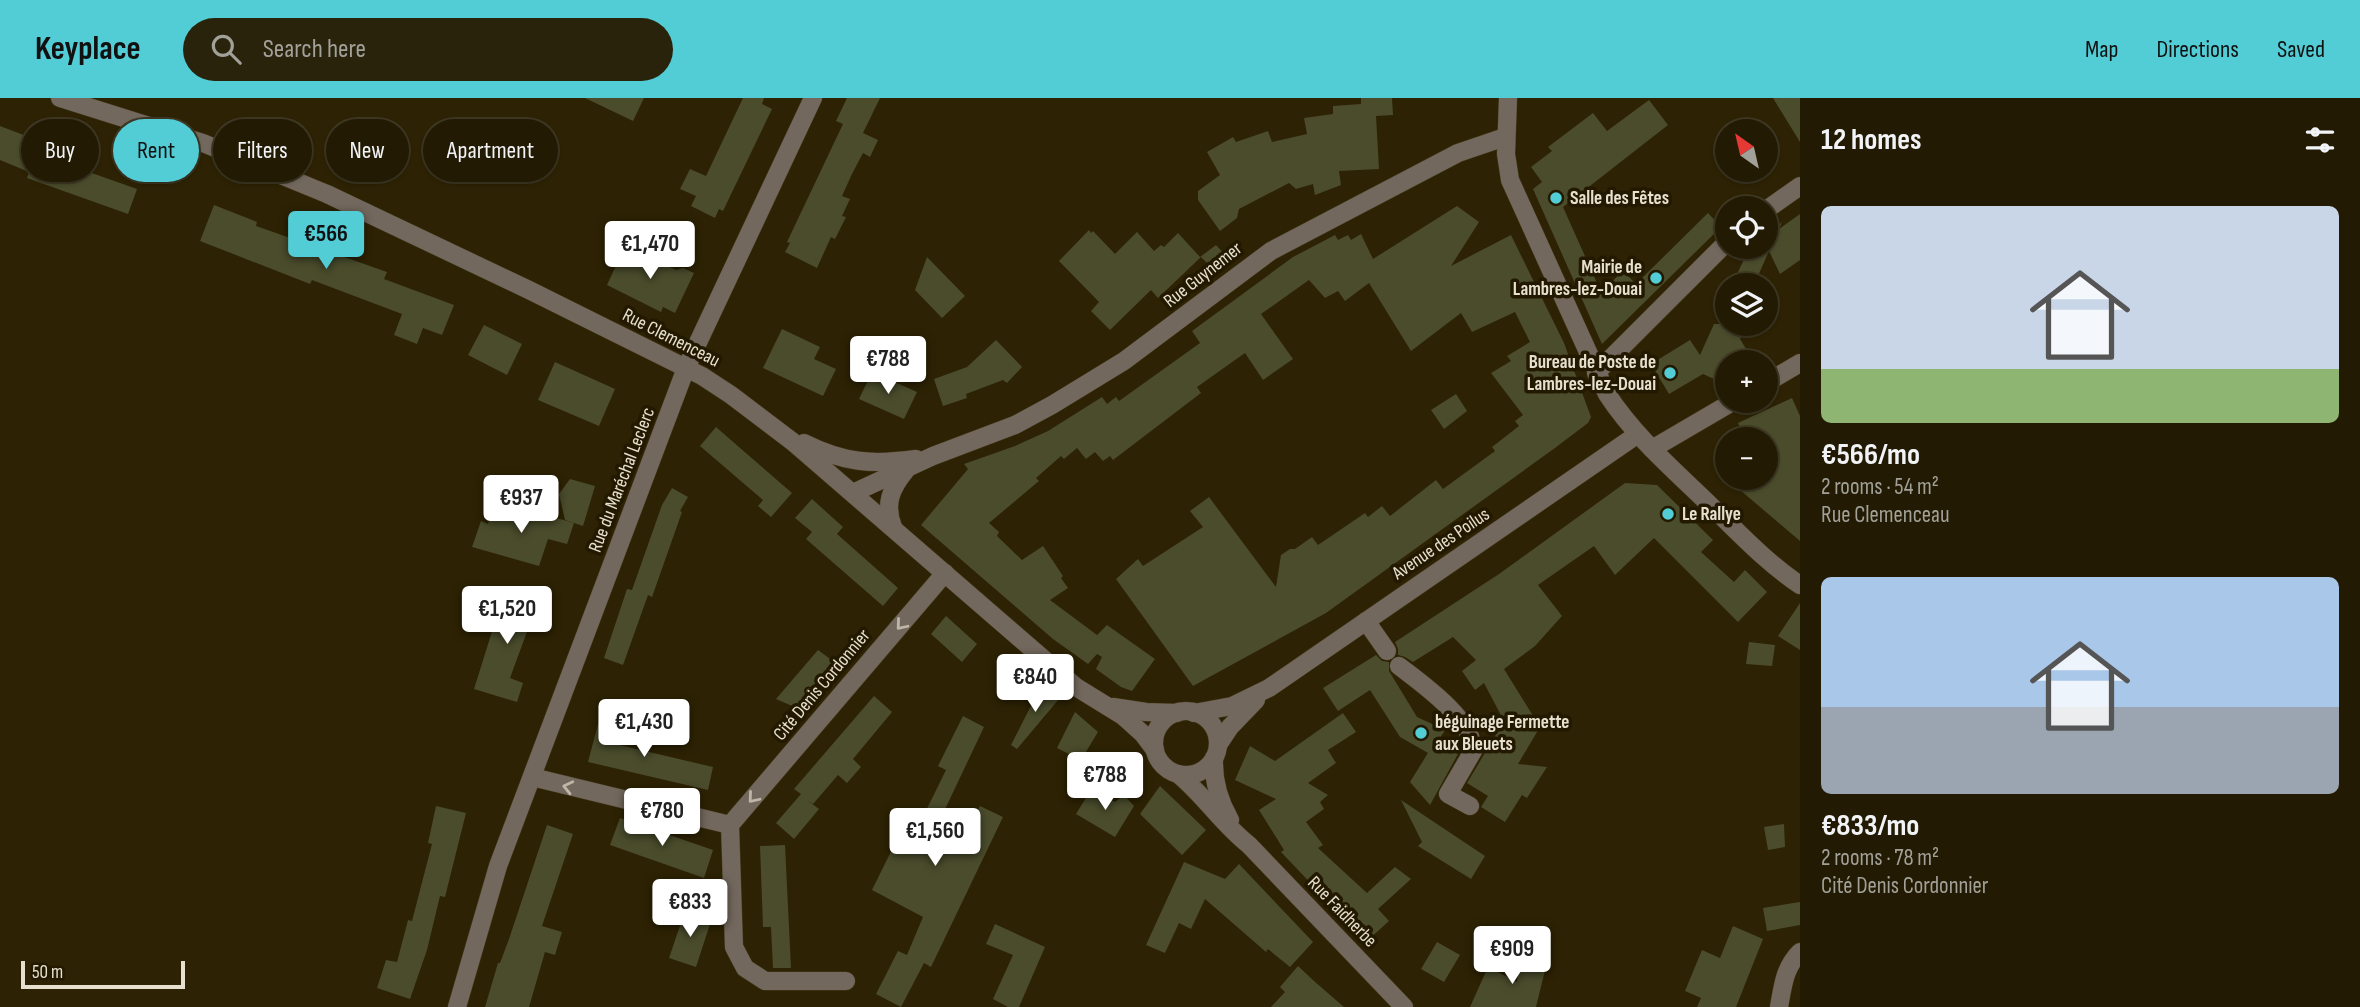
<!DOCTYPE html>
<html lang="en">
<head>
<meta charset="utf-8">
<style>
	body { margin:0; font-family:"Sofia Sans Condensed",sans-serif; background:#2a230c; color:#f1f3f6; height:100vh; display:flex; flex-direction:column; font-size:26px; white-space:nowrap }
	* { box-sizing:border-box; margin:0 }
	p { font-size:23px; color:#a2a199 }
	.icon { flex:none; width:38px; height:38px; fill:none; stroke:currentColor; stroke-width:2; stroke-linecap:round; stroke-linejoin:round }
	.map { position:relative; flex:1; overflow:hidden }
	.drawer { display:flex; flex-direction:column; background:#221a02; width:560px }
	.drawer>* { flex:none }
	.banner { position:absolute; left:21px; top:21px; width:665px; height:63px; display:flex; gap:14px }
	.needle { width:46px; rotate:326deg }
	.fabs { position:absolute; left:1715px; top:21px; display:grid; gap:14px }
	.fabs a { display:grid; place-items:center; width:63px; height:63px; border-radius:50%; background:#221a02; box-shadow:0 2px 5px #0004,0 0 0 2px #3f3824; font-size:35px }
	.scale { position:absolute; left:21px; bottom:18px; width:164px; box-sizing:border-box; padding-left:7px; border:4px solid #e7e0cf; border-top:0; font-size:19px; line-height:24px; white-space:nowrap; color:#e7e0cf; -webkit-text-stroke:5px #231900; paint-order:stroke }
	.price { position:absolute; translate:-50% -60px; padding:0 16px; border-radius:7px; background:#fff; color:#222; font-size:23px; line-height:46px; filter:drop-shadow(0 2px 4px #0008) }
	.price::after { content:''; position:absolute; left:50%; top:42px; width:21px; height:16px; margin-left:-10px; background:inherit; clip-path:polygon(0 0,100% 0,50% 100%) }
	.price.on { background:#52ccd5; color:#111 }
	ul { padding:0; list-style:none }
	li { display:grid; align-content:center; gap:14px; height:371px; padding:0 21px }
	li span { display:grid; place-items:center; height:217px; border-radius:10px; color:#555 }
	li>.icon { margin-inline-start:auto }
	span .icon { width:126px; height:126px; fill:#fffc; stroke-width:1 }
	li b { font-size:30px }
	h2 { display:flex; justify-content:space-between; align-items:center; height:84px; padding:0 21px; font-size:30px }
	.tag { padding:0 24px; border-radius:32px; background:#221a02; box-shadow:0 2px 5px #0004,0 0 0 2px #3f3824; font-size:24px; line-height:63px }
	.tag.on { background:#52ccd5; color:#111 }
	header { display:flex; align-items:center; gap:42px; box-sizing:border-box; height:98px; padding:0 35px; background:#52ccd5; color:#111 }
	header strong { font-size:33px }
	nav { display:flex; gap:38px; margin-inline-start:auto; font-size:24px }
	.search { width:490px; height:63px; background:#2a230c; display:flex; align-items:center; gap:18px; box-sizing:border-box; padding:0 24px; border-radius:38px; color:#a2a199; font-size:26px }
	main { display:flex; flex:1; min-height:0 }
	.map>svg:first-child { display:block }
	.building { fill:#4a4c2c }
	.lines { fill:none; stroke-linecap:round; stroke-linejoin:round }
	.minor-casing { stroke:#473d20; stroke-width:19 }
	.minor { stroke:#73685d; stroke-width:18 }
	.oneway { stroke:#beb6a7 }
	.poi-dot { fill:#52ccd5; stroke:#231900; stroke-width:2.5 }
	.labels { text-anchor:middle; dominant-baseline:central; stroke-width:7; stroke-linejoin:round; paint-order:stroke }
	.poi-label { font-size:19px; font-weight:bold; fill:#e7e0cf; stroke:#231900; text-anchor:start }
	.street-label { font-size:19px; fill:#e7e0cf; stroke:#231900 }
</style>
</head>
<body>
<header>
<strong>Keyplace</strong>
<div class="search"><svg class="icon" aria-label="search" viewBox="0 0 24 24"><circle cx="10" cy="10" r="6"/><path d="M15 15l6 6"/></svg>Search here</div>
<nav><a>Map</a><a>Directions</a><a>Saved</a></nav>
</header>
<main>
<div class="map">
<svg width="1800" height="909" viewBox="0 0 1800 909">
	<rect width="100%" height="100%" fill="#2d2203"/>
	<!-- building -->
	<g class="building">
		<polygon points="585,0 644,0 633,23"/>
		<polygon points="743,0 764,0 762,6 772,11 723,113 719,111 715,120 691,108 696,98 680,91 690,71 706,78"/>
		<polygon points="847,0 880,0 863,35 878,42 870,59 863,55 852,76 842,98 850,101 842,118 846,119 835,141 831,139 817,170 785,154 790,145 787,144 843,26 836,23"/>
		<polygon points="1361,0 1392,0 1393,17 1376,18 1379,71 1339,73 1341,87 1315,97 1313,86 1296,91 1289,85 1239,111 1237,120 1220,133 1198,102 1198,93 1220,77 1207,54 1233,39 1236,44 1268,33 1272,44 1307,36 1304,20 1333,16 1333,8 1361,6"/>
		<polygon points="1773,0 1800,0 1800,44"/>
		<polygon points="1649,2 1668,27 1563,109 1601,194 1623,173 1636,186 1708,115 1721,129 1602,246 1533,91 1542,84 1531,69 1552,53 1548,49 1593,15 1607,33"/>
		<polygon points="0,28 76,57 72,68 137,91 128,116 27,80 29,74 0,62"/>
		<polygon points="214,107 257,124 256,128 387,174 384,181 454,207 442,237 423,230 417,246 394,237 402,216 312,182 310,186 200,143"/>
		<polygon points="1457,108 1479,124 1451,168 1511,137 1564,245 1591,319 1588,325 1555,350 1326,515 1193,588 1116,481 1138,461 1143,468 1203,429 1190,413 1209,399 1276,489 1281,457 1290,451 1295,451 1312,439 1318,447 1365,415 1368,419 1382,408 1390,418 1436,382 1443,391 1495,353 1492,349 1519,328 1515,323 1523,317 1491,275 1511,263 1507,258 1530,244 1515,214 1472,234 1461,215 1411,253 1369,185 1345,203 1338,193 1325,200 1309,182 1261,216 1293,261 1263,282 1245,255 1197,289 1201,295 1113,362 1110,358 1103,363 1095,354 1086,361 1077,350 1064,361 1061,358 1036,380 1039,383 989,425 999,434 997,438 1022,462 1043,448 1063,478 1061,480 1068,490 1050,502 1097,537 1107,527 1155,561 1132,593 1121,589 1096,571 1102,559 1097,556 1088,566 1053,541 921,427 968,371 964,366 1015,348 1048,333 1102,299 1107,306 1116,299 1119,303 1200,245 1192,233 1293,159 1335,137 1338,142 1348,137 1351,142 1361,136 1373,161"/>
		<polygon points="1800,116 1800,162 1780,176 1769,153 1754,187 1732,187 1746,157 1755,149 1766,149 1766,139 1782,124 1779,131"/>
		<polygon points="1089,132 1091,135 1093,133 1115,156 1137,134 1154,153 1161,147 1164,149 1178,135 1200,159 1216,147 1229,161 1214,172 1201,159 1158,200 1151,192 1110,232 1091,213 1099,204 1059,163"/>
		<polygon points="625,148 676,172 683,170 694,175 675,215 663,209 661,214 607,187"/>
		<polygon points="927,159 965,198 942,220 915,192"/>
		<polygon points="1714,226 1748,226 1740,241 1754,264 1727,264 1727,287 1703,276 1669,296 1651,266 1690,242 1700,257"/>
		<polygon points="484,227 522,246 507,277 468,257"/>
		<polygon points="782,231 820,249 814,261 836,271 823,298 763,270"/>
		<polygon points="996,242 1022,269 1007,285 1003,282 966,296 967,300 943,308 934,281 967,269"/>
		<polygon points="555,264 615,291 599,328 538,302"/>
		<polygon points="872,274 917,294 904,321 859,301"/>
		<polygon points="1456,296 1467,313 1444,331 1431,312"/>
		<polygon points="1792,300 1800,318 1800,443 1726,380 1766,380 1766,341 1745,341 1738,325"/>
		<polygon points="716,329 792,395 771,419 758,408 763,402 700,348"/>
		<polygon points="570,381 595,388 583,428 565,422 559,396"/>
		<polygon points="1625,385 1657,387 1713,442 1701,454 1734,484 1745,472 1767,494 1738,524 1654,440 1615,477 1594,448 1538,487 1562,518 1535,548 1504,571 1540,629 1518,666 1547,669 1527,700 1522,697 1505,724 1481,709 1488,698 1467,685 1504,623 1484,585 1475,592 1462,573 1476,562 1453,539 1413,564 1405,559 1398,557 1398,551 1395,544 1499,476"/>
		<polygon points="672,390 688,399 680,413 682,414 652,499 648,497 623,567 604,560 627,491 632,492 662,407"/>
		<polygon points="812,401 843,429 837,436 898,490 883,508 806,441 812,434 795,420"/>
		<polygon points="493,410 529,422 532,413 574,425 567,446 548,441 539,468 472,449 481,423 488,426"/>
		<polygon points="516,488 539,501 510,580 523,585 517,604 474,591 494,527 492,526 497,510 502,511"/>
		<polygon points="1800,505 1800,552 1778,538"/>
		<polygon points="946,518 977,546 962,564 931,536"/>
		<polygon points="1749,544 1775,547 1772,568 1746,566"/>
		<polygon points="818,552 837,566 799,611 776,601"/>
		<polygon points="1376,557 1382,563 1389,564 1389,573 1417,619 1445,632 1438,643 1458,656 1430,707 1410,684 1428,655 1400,639 1370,592 1338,613 1323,590"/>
		<polygon points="1042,586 1059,601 1017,651 1011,647"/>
		<polygon points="874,598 892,614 853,661 861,669 847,685 838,677 813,706 807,702 819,711 794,741 776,725 801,696 794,691"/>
		<polygon points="1075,614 1098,634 1081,662 1057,650"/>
		<polygon points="601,615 620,619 615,646 713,669 708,692 588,664"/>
		<polygon points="1343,615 1356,634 1328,652 1336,665 1308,685 1328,697 1320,704 1324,711 1306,724 1323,747 1318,750 1367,795 1395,769 1411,781 1378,811 1389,823 1367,843 1321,792 1319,794 1281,754 1284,752 1259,712 1276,701 1235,682 1250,648 1275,663"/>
		<polygon points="963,618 984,629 938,726 964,738 980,708 1003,719 931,869 924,865 901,909 876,896 898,853 907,857 923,819 872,792 904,727 916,733 946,672 938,668"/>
		<polygon points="1160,688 1206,732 1182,757 1140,716"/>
		<polygon points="1092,690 1115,704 1124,697 1134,708 1115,739 1076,716"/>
		<polygon points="1401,702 1485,758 1471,781 1418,748 1422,744"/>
		<polygon points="436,708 466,715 445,799 440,798 427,852 410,901 377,890 386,862 397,864 408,822 412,823 432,746 428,745"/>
		<polygon points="620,720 713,752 704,780 610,747"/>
		<polygon points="1784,726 1785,749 1768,752 1764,729"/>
		<polygon points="547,727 573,736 542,828 562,834 555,857 545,854 529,909 485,909 498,865 500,865 509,841"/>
		<polygon points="785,747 791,870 773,870 771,829 763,829 760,748"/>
		<polygon points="1184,764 1225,781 1239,766 1313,844 1290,869 1268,851 1266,854 1205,801 1191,831 1179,825 1165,855 1146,847"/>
		<polygon points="1800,804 1800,827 1767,833 1763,810"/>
		<polygon points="685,813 711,823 696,869 669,860"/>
		<polygon points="995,826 1045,849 1019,909 1008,909 993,901 1013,857 986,846"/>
		<polygon points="1733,828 1763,841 1736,909 1697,909 1701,900 1685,893 1702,852 1720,860"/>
		<polygon points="1437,844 1460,857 1444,884 1421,871"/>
		<polygon points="1520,856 1547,864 1536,909 1470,909 1488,869 1517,884"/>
		<polygon points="1298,868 1314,883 1344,909 1271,909 1285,894 1280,889"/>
	</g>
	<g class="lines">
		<!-- minor casing -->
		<g class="minor-casing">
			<g id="minor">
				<polyline points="60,0 203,45 327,96 529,192 702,278 731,297 793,344 1076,589 1123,618 1143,636 1155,652"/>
				<path d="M1508,0L1506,56L1510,82L1607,296C1635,339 1674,372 1711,408C1739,435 1767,465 1800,487"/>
				<polyline points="1766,112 1800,88"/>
				<polyline points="1596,275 1727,144"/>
				<polyline points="1766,285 1800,265"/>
				<path d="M804,345C844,365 872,367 916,361"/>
				<polyline points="1652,351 1734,303"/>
				<polyline points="853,395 933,358 1015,327 1052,307 1124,263 1271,153 1458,55 1505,39"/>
				<path d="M893,429C884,406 891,390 906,372"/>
				<polyline points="1366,523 1387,553"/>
				<path d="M1399,568C1421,585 1474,622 1473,653L1448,696L1470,708"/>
				<polyline points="1113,609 1146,614 1177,615"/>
				<circle cx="1186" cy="645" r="32"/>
				<polyline points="1194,615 1232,608 1269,590 1638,336"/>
				<polyline points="1218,647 1230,629 1256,602"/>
				<path d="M1214,660C1213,682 1219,703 1230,722"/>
				<path d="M1178,676C1204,697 1222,726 1249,747L1404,909"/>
				<polyline points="532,679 730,727"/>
				<polyline points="846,883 765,883 745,870 734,849 730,727 945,475"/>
				<polyline points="457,909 498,768 686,270 813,0"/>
				<path d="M1779,909C1783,888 1784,870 1800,854"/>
			</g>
		</g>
		<!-- minor -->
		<use href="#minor" class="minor"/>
	</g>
	<!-- one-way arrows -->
	<defs><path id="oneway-chevron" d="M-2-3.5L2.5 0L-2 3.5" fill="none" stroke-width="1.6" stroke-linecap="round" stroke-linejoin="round" transform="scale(1.75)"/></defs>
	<g class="oneway">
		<use href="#oneway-chevron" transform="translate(901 527) rotate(130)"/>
		<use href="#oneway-chevron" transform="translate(568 689) rotate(-167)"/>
		<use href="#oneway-chevron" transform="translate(753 700) rotate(130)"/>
	</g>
	<!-- markers -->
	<g class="poi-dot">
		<circle cx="1556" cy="100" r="7"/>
		<circle cx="1656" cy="180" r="7"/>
		<circle cx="1670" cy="275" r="7"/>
		<circle cx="1668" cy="416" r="7"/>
		<circle cx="1421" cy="635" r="7"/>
	</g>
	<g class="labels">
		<!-- poi labels -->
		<g class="poi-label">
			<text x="1570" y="100">Salle des Fêtes</text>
			<text x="1642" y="169" text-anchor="end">Mairie de<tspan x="1642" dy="22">Lambres-lez-Douai</tspan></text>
			<text x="1656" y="264" text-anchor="end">Bureau de Poste de<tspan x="1656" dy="22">Lambres-lez-Douai</tspan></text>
			<text x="1682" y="416">Le Rallye</text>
			<text x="1435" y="624">béguinage Fermette<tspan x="1435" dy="22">aux Bleuets</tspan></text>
		</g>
		<!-- street labels -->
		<g class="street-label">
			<text transform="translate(1203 177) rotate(-38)">Rue Guynemer</text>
			<text transform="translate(671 240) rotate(27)">Rue Clemenceau</text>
			<text transform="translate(622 382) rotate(-69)">Rue du Maréchal Leclerc</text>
			<text transform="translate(1441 446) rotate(-34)">Avenue des Poilus</text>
			<text transform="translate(822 587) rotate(-50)">Cité Denis Cordonnier</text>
			<text transform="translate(1342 814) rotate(46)">Rue Faidherbe</text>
		</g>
	</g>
</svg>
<div class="fabs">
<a><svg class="needle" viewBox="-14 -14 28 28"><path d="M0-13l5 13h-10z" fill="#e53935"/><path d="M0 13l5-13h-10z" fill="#a2a199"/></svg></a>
<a><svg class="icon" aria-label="locate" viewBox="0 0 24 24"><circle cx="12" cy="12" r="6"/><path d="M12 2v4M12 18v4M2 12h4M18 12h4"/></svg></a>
<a><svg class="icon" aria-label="layers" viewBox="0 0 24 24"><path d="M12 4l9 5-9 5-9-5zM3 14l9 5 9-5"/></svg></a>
<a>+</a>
<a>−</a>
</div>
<div class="scale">50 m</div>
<b class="price on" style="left:326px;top:173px">€566</b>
<b class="price" style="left:650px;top:183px">€1,470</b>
<b class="price" style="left:888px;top:298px">€788</b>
<b class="price" style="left:521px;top:437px">€937</b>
<b class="price" style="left:507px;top:548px">€1,520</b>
<b class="price" style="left:1035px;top:616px">€840</b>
<b class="price" style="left:644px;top:661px">€1,430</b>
<b class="price" style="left:1105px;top:714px">€788</b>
<b class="price" style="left:662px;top:750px">€780</b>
<b class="price" style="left:935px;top:770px">€1,560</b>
<b class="price" style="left:690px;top:841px">€833</b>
<b class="price" style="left:1512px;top:888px">€909</b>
<div class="banner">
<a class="tag">Buy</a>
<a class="tag on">Rent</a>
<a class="tag">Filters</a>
<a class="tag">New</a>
<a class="tag">Apartment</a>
</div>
</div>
<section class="drawer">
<h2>12 homes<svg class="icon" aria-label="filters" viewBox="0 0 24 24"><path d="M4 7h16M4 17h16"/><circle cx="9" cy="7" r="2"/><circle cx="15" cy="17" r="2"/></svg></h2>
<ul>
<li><span style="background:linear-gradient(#c9d6e8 75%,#8fb573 0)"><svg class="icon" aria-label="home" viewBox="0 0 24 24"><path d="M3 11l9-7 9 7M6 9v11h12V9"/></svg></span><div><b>€566/mo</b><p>2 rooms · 54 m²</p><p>Rue Clemenceau</p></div></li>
<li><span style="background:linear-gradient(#a9c7e8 60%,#9aa5b1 0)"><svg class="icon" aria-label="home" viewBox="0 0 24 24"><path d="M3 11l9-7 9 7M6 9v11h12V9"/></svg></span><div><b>€833/mo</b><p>2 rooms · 78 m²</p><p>Cité Denis Cordonnier</p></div></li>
</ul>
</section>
</main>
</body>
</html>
